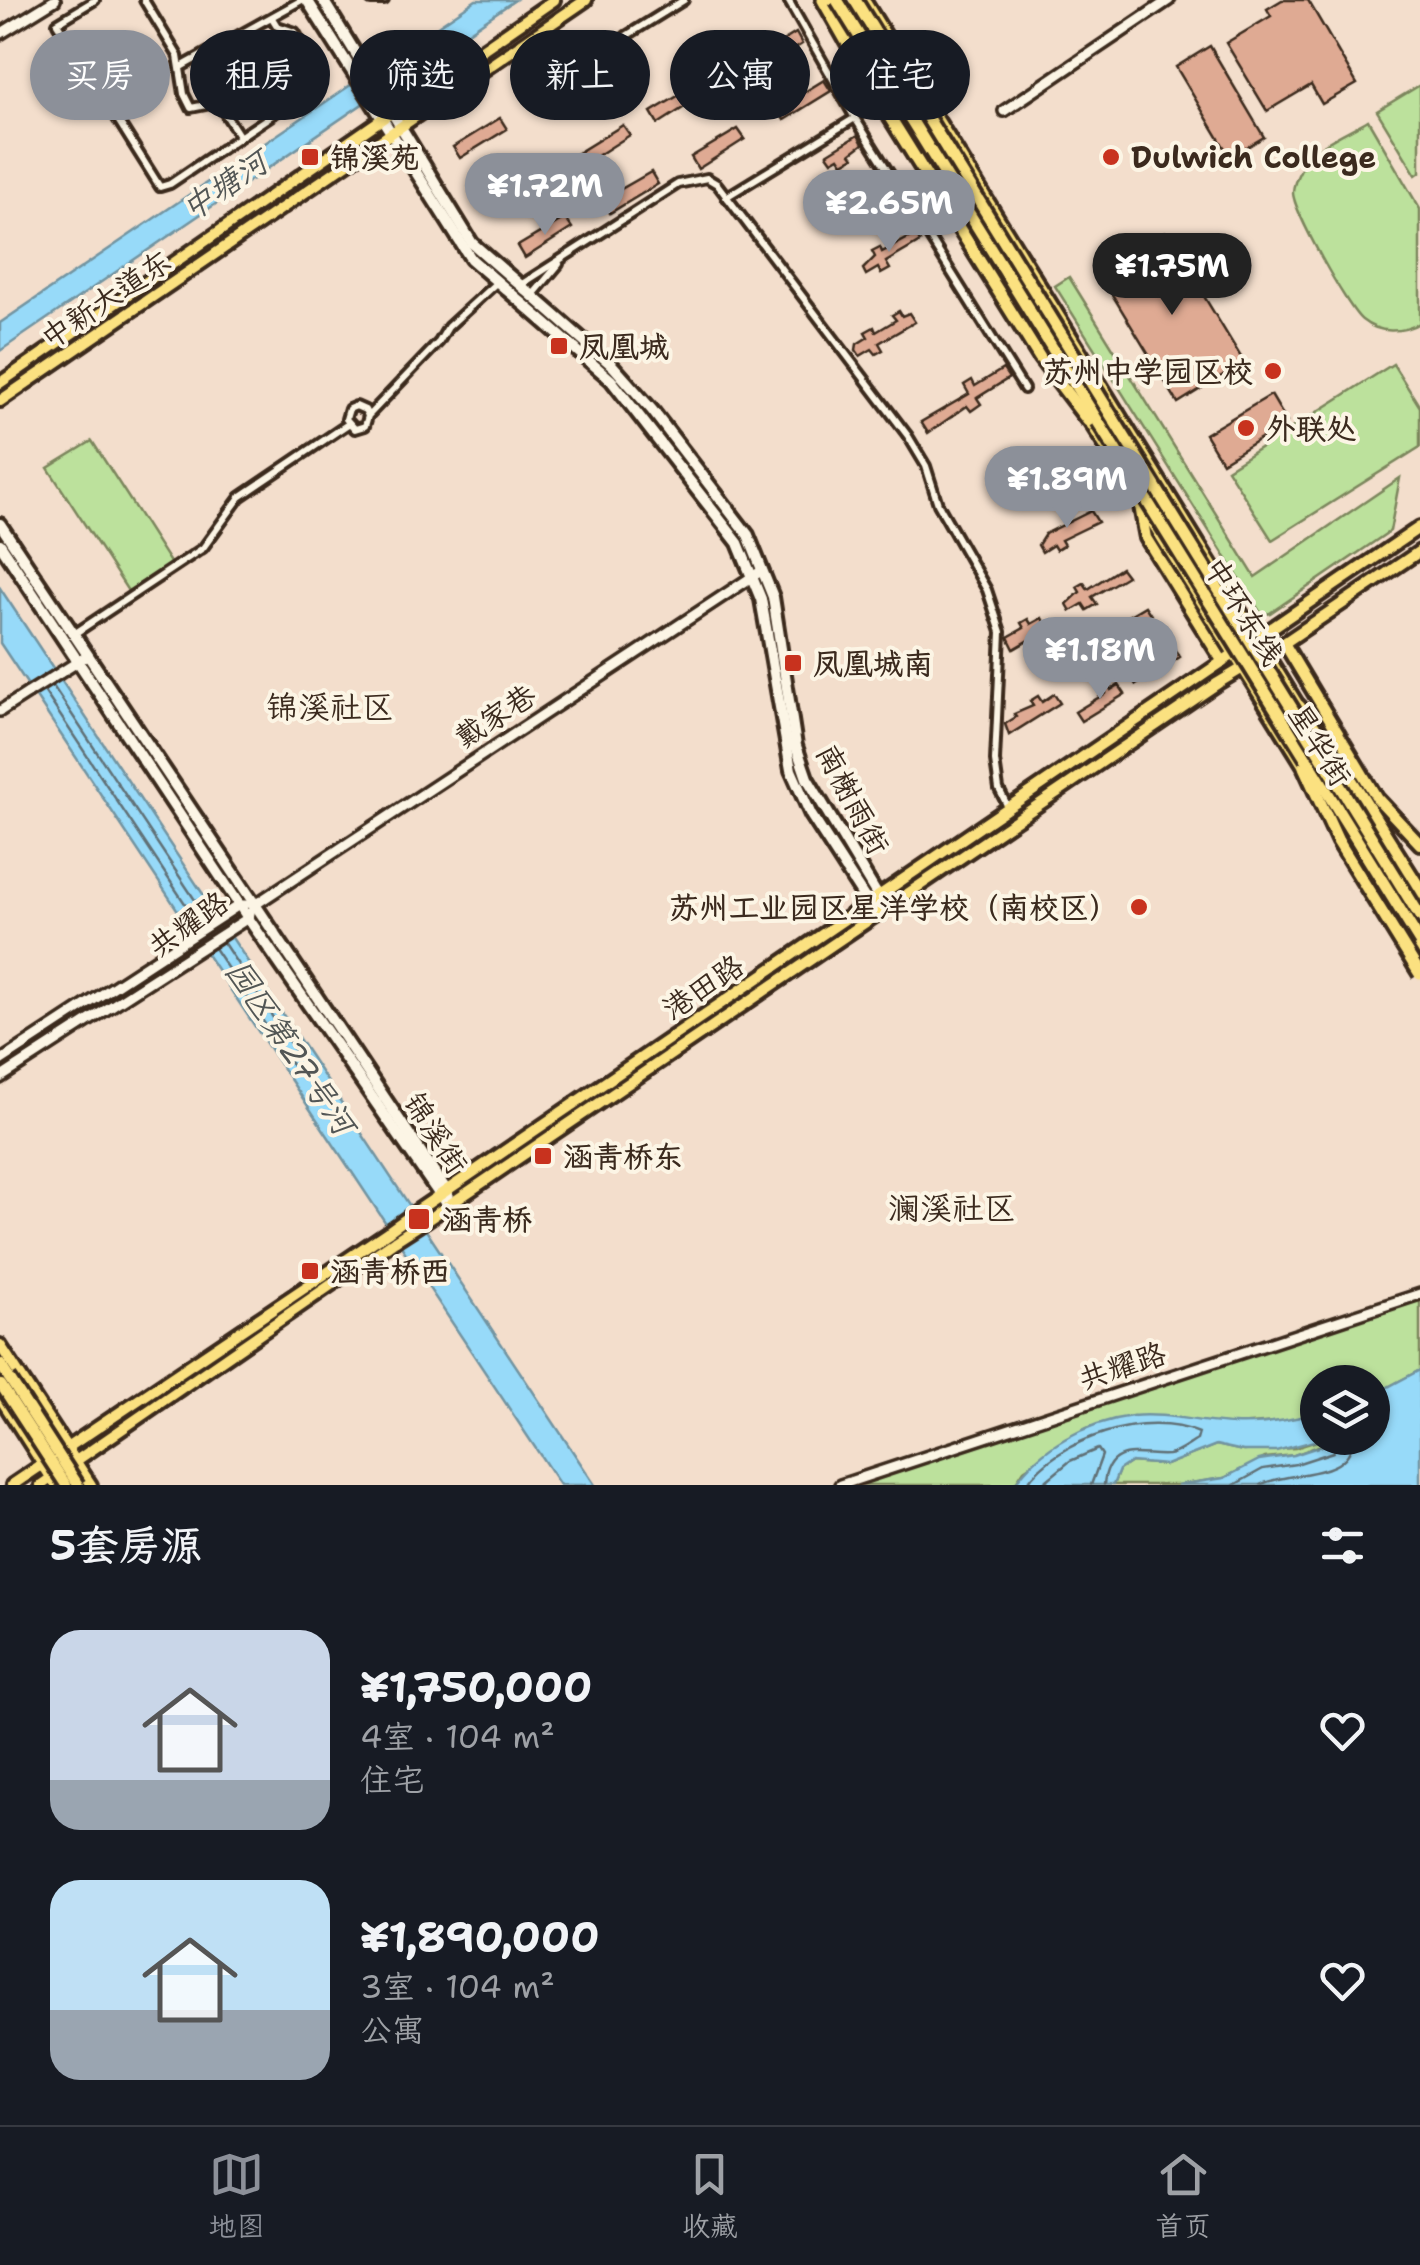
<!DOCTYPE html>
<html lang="zh">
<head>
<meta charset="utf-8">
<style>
	body { margin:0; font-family:"Shantell Sans","LXGW WenKai TC",sans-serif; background:#20242c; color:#f1f3f6; height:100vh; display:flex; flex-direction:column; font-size:38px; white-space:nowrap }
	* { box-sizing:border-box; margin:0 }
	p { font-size:32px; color:#9ea1a6 }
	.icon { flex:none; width:55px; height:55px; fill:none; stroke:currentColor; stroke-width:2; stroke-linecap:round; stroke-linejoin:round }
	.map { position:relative; height:1485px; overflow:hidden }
	.side { display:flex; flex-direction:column; background:#171b24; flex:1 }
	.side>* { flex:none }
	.guide { position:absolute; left:30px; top:30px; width:1360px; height:90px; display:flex; gap:20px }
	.controls { position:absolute; left:1300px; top:1365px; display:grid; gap:20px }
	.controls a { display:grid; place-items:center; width:90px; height:90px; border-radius:50%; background:#171b24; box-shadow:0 2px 8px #0004; font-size:50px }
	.price { position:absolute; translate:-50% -85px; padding:0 22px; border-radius:35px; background:#8c9099; color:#fff; font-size:32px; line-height:65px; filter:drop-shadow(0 2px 5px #0008) }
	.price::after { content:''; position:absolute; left:50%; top:60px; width:30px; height:22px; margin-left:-15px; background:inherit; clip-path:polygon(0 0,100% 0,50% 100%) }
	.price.selected { background:#222; color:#fff }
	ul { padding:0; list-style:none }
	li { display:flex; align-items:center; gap:30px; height:250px; padding:0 50px }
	li span { display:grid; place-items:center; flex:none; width:280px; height:200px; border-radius:30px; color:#555 }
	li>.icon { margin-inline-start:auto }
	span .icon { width:120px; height:120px; fill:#fffc; stroke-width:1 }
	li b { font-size:42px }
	h2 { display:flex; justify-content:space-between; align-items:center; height:120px; padding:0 50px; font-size:42px }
	.chip { padding:0 35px; border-radius:45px; background:#171b24; box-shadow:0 2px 8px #0004; font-size:35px; line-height:90px }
	.chip.selected { background:#8c9099; color:#fff }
	.tab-bar { display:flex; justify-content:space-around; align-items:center; height:140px; border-top:2px solid #363941; background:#171b24; font-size:28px; color:#9ea1a6 }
	.tab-bar a { display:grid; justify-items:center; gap:5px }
	.tab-bar .selected { color:#8c9099 }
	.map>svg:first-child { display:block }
	.green { fill:#bce19c; stroke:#7c865d; stroke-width:2.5 }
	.water { fill:#97daf9; stroke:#7294a1; stroke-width:2.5 }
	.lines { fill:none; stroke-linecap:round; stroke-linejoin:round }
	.shore { stroke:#607076; stroke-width:2.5 }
	.building { fill:#dfaa93; stroke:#3b2a1e; stroke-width:2.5 }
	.minor-casing { stroke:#3b2a1e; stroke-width:14 }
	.tertiary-casing { stroke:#3b2a1e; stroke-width:16 }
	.secondary-casing { stroke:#3b2a1e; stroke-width:18 }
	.primary-casing { stroke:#3b2a1e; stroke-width:18 }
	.trunk-casing { stroke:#3b2a1e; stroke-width:19 }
	.minor { stroke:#fcf5e5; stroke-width:6 }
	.tertiary { stroke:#fcf5e5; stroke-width:9 }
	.secondary { stroke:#fcf5e5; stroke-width:10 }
	.primary { stroke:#fbe180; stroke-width:10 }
	.trunk { stroke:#fbe180; stroke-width:11 }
	.tertiary-bridge-casing { stroke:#3b2a1e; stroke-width:16; stroke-linecap:butt }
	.primary-bridge-casing { stroke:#3b2a1e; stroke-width:18; stroke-linecap:butt }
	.trunk-bridge-casing { stroke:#3b2a1e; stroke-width:19; stroke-linecap:butt }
	.tertiary-bridge { stroke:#fcf5e5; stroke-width:9 }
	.primary-bridge { stroke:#fbe180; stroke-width:10 }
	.trunk-bridge { stroke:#fbe180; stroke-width:11 }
	.poi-dot { fill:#c8321e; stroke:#fcf5e5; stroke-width:4 }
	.labels { text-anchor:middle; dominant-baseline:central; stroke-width:8; stroke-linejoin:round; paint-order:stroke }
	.poi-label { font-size:30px; font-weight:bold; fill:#3b2a1e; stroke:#fcf5e5; text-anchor:start }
	.street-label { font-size:30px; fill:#3b2a1e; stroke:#fcf5e5 }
	.water-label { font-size:32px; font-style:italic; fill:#525655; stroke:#fcf5e5 }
	.neighbourhood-label { font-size:32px; fill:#3b2a1e; stroke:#fcf5e5 }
</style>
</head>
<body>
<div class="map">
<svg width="1420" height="1485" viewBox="0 0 1420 1485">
	<rect width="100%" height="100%" fill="#f3decc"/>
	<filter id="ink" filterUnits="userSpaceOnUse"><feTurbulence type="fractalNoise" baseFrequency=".01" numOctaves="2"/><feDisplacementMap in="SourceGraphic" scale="20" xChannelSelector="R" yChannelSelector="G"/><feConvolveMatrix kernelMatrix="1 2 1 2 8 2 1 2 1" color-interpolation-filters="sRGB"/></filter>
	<g filter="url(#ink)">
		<!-- green -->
		<g class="green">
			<polygon points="1420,85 1420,172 1416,175 1377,111"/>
			<path d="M1368,120L1420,209V323C1402,333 1379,334 1362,320C1348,309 1292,209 1293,192C1293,182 1300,171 1304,163C1315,145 1350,131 1368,120Z"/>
			<polygon points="1069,277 1255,577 1400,478 1390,531 1270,613 1262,615 1055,286"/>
			<polygon points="1393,364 1420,407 1420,447 1272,540 1227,469"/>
			<polygon points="92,441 171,564 128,591 48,468"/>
			<polygon points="1420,1299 1420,1370 1373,1395 1372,1382 1318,1382 1317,1413 1288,1421 1236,1425 1133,1416 1087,1428 1024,1470 1014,1485 836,1485"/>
			<polygon points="1326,1438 1332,1438 1330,1442 1294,1455 1265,1458 1224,1478 1177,1485 1113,1485 1119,1470 1131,1462 1166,1465 1216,1445 1243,1451 1295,1448"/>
		</g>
		<!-- water -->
		<g class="water">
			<polygon points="476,0 515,0 0,351 0,323"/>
			<polygon points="0,588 595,1485 560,1485 0,643"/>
			<polygon points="1420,1370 1420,1485 1177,1485 1224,1478 1259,1460 1294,1455 1330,1443 1331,1438 1372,1438 1373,1395"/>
			<path d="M1317,1413L1318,1438H1326L1276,1451H1243L1216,1445L1166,1465L1131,1462L1119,1470L1113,1485H1014C1040,1447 1086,1422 1132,1416C1164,1412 1200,1423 1233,1424C1261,1426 1290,1420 1317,1413Z"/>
		</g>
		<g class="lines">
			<!-- shore -->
			<g class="shore">
				<polyline points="53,686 207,918"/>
				<polyline points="44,691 198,923"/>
				<polyline points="214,948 299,1075 306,1076 307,1069 223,942"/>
				<path d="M1026,1485C1058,1438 1146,1410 1199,1433L1197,1440C1188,1445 1178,1454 1168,1455C1141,1457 1107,1442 1104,1485"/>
				<polyline points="1041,1485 1070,1461 1098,1449 1102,1455 1091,1485"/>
				<polyline points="1234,1485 1263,1469 1296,1464 1333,1452 1341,1438"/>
				<path d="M1260,1485C1287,1470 1351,1481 1353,1438"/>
			</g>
		</g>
		<!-- building -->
		<g class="building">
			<polygon points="1282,0 1308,0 1357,84 1322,104 1311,85 1267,111 1226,43 1271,16 1267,9"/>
			<polygon points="796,33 802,44 755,73 748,62"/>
			<polygon points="1210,46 1264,137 1230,157 1176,67"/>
			<polygon points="824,80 831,91 784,120 777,109"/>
			<polygon points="698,84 705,94 658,124 651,112"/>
			<polygon points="500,118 507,129 460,158 453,147"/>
			<polygon points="623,125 630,135 583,165 576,154"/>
			<polygon points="738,129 745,139 698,169 691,157"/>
			<polygon points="858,135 863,144 851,153 854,157 843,163 839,157 832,161 827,154"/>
			<polygon points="528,166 535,176 488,206 481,194"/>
			<polygon points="651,172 658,184 610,213 602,200"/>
			<polygon points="884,180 890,189 878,198 880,202 870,209 866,202 859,207 854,199"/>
			<polygon points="565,218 572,228 525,258 518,246"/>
			<polygon points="1165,232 1244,362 1178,403 1099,273"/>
			<polygon points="916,234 920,242 886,262 890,269 881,274 878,268 866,275 863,269 875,257 872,251 880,247 882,252"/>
			<polygon points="899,311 902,316 909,313 915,322 879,343 883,350 876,354 872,349 860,356 856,350 857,344 868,337 865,332 874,327 876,332 896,320 892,315"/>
			<polygon points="1003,369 1009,378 977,398 981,404 971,411 967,406 928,433 921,422 969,394 964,385 972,380 975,386"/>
			<polygon points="1271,395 1287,422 1222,462 1205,434"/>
			<polygon points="1091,511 1098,522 1061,540 1064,545 1056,550 1053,545 1042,552 1038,545 1045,534"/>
			<polygon points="1121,568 1127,576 1092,597 1097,604 1087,610 1083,604 1071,611 1067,604 1080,592 1077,587 1084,583 1088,589"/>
			<polygon points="1145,606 1151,615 1139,622 1142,627 1134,632 1132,627 1120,634 1118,622"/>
			<polygon points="1042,618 1047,627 1034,635 1037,641 1031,645 1028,641 1014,649 1008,637 1024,628 1021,623 1028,619 1031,624"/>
			<polygon points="1093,634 1109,658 1092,669 1077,645"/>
			<polygon points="1174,649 1180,657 1136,685 1130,675"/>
			<polygon points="1109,685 1111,690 1119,685 1125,694 1081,721 1075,712 1106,693 1104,689"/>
			<polygon points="1054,694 1060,703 1009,735 1005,724 1016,717 1014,714 1033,706 1030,701 1038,696 1042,702"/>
		</g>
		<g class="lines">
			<!-- minor casing -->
			<g class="minor-casing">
				<g id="minor">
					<polyline points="95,0 57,23 160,187 170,184 315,86 319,74 295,32 277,26 272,18"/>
					<path d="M144,0L178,56L184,94L191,108L211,104C226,85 222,71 211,52"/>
					<polyline points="371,0 384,0"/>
					<polyline points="788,0 855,118 1024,389"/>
					<polyline points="626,36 684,0"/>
					<polyline points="181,67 302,0"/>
					<polyline points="222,87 252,72"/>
					<polyline points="215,98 240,137"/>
					<polyline points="726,197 855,118"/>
					<polyline points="519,286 678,184 707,178 717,184 908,436 926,466 938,504 987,590 1001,632 995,761 999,789 1009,809"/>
					<polyline points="532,296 559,264"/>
					<polyline points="368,416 365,410 356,406 349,409 346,419 355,429 365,426 368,416 439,342 448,327 496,283"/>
					<polyline points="74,634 203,548 240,497 348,424"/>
				</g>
			</g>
			<!-- tertiary casing -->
			<g class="tertiary-casing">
				<g id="tertiary">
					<polyline points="0,34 55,0"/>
					<polyline points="1004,111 1169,0"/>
					<polyline points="60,673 87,656"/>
					<polyline points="0,711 28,693"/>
					<polyline points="253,906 758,573"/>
					<polyline points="0,1061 239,905 245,905"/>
					<polyline points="0,1078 248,918 250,913"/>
					<polyline points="840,1485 1420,1294"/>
				</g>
			</g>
			<!-- secondary casing -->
			<g class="secondary-casing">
				<g id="secondary">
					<polyline points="307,0 471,259 611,380 738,543 761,599 791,770 811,815 869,905 881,914"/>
					<polyline points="323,0 472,243 613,366 652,410 748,535 773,597 796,746 807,778 879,898 881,914"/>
					<polyline points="0,524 447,1191 448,1199"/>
					<polyline points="0,544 248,918 444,1201"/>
				</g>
			</g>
			<!-- primary casing -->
			<g class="primary-casing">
				<g id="primary">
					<polyline points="829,0 1065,382"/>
					<polyline points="864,0 1301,710"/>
					<polyline points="0,383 554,0"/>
					<polyline points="0,401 586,0"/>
					<polyline points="1085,414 1308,773"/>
					<polyline points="1140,506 1146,538 1223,662"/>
					<polyline points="1284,643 1377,798 1420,844"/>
					<polyline points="1350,788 1420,901"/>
					<polyline points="1322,796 1420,955"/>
					<polyline points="418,1210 1420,527"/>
					<polyline points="427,1220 1218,683 1284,643 1420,551"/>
					<polyline points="0,1345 91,1485"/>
					<polyline points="0,1364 9,1378"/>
					<polyline points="0,1397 56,1485"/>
					<polyline points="12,1485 389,1231"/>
					<polyline points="41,1485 396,1240"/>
				</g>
			</g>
			<!-- trunk casing -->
			<g class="trunk-casing">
				<g id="trunk">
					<polyline points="823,0 886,111"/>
					<polyline points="1299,706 1337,757 1420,889"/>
				</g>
			</g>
			<!-- minor -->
			<use href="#minor" class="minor"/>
			<!-- tertiary -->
			<use href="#tertiary" class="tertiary"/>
			<!-- secondary -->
			<use href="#secondary" class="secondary"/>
			<!-- primary -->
			<use href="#primary" class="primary"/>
			<!-- trunk -->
			<use href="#trunk" class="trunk"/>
			<!-- tertiary-bridge casing -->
			<g class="tertiary-bridge-casing">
				<polyline id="tertiary-bridge" points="28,693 60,673"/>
			</g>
			<!-- primary-bridge casing -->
			<g class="primary-bridge-casing">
				<g id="primary-bridge">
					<polyline points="389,1231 418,1210"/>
					<polyline points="396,1240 427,1220"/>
					<polyline points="9,1378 78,1485"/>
					<polyline points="1,1385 66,1485"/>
				</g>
			</g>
			<!-- trunk-bridge casing -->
			<g class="trunk-bridge-casing">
				<g id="trunk-bridge">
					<polyline points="837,0 1420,942"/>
					<polyline points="855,0 1420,916"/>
					<polyline points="886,111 1040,358 1088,421"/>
					<polyline points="1304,767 1338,841 1420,974"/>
				</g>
			</g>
			<!-- tertiary-bridge -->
			<use href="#tertiary-bridge" class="tertiary-bridge"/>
			<!-- primary-bridge -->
			<use href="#primary-bridge" class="primary-bridge"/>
			<!-- trunk-bridge -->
			<use href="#trunk-bridge" class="trunk-bridge"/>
		</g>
	</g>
	<!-- markers -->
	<g class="poi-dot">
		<rect x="300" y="147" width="20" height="20" rx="5"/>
		<circle cx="1111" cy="157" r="10"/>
		<rect x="549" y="336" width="20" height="20" rx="5"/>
		<circle cx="1273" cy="371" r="10"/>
		<circle cx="1246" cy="428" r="10"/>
		<rect x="783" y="653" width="20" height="20" rx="5"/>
		<circle cx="1139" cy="907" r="10"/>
		<rect x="533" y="1146" width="20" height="20" rx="5"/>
		<rect x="407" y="1207" width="24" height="24" rx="5"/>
		<rect x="300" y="1261" width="20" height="20" rx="5"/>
	</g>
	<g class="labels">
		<!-- poi labels -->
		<g class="poi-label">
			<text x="330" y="157">锦溪苑</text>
			<text x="1131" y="157">Dulwich College</text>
			<text x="579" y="346">凤凰城</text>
			<text x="1253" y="371" text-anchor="end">苏州中学园区校</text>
			<text x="1266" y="428">外联处</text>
			<text x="813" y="663">凤凰城南</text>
			<text x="1119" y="907" text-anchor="end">苏州工业园区星洋学校（南校区）</text>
			<text x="563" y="1156">涵青桥东</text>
			<text x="442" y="1219">涵青桥</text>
			<text x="330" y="1271">涵青桥西</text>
		</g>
		<!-- street labels -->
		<g class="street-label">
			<text transform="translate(106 299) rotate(-34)">中新大道东</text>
			<text transform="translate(1244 611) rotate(58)">中环东线</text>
			<text transform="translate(495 716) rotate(-33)">戴家巷</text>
			<text transform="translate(1320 745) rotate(58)">星华街</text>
			<text transform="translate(853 799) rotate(62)">南榭雨街</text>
			<text transform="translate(188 924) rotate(-35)">共耀路</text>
			<text transform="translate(703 987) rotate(-34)">港田路</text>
			<text transform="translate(436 1133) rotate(57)">锦溪街</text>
			<text transform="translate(1122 1366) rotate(-18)">共耀路</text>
		</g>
		<!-- water labels -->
		<g class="water-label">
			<text transform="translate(224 185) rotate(-34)">中塘河</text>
			<text transform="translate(291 1047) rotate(56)">园区第27号河</text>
		</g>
		<!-- neighbourhood labels -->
		<g class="neighbourhood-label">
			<text x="330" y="706">锦溪社区</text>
			<text x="952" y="1207">澜溪社区</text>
		</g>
	</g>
</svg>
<div class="controls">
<a><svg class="icon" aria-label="layers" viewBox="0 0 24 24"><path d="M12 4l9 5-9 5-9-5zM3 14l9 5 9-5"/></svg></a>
</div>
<b class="price" style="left:545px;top:238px">¥1.72M</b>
<b class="price" style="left:889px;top:255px">¥2.65M</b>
<b class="price selected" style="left:1172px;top:318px">¥1.75M</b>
<b class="price" style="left:1067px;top:531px">¥1.89M</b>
<b class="price" style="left:1100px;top:702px">¥1.18M</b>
<div class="guide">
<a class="chip selected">买房</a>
<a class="chip">租房</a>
<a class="chip">筛选</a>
<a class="chip">新上</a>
<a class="chip">公寓</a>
<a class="chip">住宅</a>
</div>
</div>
<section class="side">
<h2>5套房源<svg class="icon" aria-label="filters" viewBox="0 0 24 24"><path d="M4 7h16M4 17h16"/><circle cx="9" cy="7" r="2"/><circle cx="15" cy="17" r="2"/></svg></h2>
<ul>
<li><span style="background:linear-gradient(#c9d6e8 75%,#9aa5b1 0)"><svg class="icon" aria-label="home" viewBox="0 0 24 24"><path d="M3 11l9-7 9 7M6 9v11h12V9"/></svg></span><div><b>¥1,750,000</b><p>4室 · 104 m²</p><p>住宅</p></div><svg class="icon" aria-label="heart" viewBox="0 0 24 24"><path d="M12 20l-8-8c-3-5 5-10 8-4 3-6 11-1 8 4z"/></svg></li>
<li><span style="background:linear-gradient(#bfe0f5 65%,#9aa5b1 0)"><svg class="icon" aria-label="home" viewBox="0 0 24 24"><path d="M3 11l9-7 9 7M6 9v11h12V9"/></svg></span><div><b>¥1,890,000</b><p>3室 · 104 m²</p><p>公寓</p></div><svg class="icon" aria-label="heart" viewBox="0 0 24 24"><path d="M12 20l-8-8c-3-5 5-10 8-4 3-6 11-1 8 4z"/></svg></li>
</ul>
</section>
<nav class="tab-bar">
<a class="selected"><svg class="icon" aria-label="map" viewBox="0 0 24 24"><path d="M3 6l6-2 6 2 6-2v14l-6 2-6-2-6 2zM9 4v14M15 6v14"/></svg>地图</a>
<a><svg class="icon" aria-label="saved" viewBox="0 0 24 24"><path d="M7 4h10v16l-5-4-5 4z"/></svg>收藏</a>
<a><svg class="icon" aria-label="home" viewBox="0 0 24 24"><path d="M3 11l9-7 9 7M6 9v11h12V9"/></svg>首页</a>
</nav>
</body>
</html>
